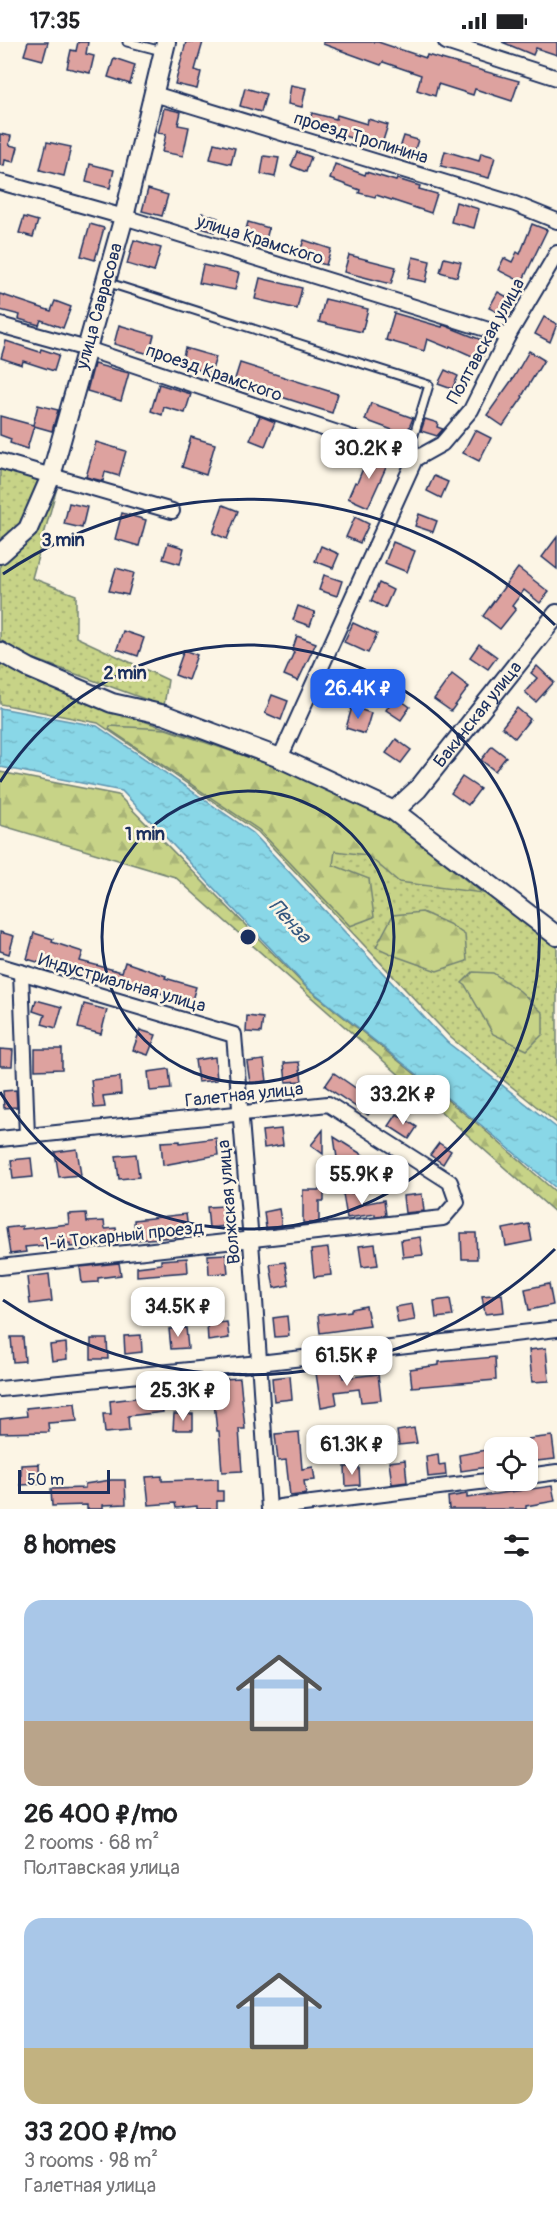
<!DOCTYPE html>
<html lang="en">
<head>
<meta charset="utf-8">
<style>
	body { margin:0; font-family:Pangolin,sans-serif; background:#f6f6f6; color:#202124; height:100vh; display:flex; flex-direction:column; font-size:22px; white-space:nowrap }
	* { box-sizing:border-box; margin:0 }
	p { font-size:20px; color:#757577 }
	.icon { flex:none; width:33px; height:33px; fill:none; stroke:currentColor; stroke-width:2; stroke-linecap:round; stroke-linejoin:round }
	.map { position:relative; height:1467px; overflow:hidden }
	.drawer { display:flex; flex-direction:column; background:#fff; flex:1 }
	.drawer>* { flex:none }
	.controls { position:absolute; left:484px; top:1395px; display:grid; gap:12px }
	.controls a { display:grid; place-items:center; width:54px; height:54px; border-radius:12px; background:#fff; box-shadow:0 2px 4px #0004; font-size:30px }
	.scale { position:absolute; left:18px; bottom:15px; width:92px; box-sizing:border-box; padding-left:6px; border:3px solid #1b2f5e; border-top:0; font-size:16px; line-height:21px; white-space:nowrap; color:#1b2f5e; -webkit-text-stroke:4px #fcf5e5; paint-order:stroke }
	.price { position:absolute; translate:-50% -51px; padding:0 14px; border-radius:12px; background:#fff; color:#222; font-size:20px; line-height:39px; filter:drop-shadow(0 2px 3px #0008) }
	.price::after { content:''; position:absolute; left:50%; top:36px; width:18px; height:14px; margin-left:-9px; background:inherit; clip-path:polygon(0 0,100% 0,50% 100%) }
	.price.on { background:#2563eb; color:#fff }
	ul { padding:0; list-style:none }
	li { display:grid; align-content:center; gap:12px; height:318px; padding:0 24px }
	li span { display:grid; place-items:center; height:186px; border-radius:18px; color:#555 }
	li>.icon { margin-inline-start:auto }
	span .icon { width:108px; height:108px; fill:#fffc; stroke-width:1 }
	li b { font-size:26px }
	h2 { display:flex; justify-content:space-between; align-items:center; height:72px; padding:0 24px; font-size:26px }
	.status { display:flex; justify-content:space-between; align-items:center; height:42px; padding:0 30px; background:#fff; direction:ltr }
	.status svg { height:16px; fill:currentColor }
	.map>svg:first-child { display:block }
	.green { fill:url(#green-dots); stroke:#718172; stroke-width:1.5 }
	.forest { fill:url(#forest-firs); stroke:#718172; stroke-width:1.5 }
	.water { fill:url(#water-ripples); stroke:#5d94b0; stroke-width:1.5 }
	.building { fill:#dda29f; stroke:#1b2f5e; stroke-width:1.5 }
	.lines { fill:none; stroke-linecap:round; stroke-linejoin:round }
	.lane-casing { stroke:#1b2f5e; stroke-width:11 }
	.street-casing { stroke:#1b2f5e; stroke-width:18 }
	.secondary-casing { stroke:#1b2f5e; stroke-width:22 }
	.lane { stroke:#fcf5e5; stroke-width:7 }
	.street { stroke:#fcf5e5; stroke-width:14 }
	.secondary { stroke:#fcf5e5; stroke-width:18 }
	.ring { fill:none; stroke:#1b2f5e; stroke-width:3 }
	.labels { text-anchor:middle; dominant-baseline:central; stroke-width:5; stroke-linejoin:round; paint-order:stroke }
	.street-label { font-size:18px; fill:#1b2f5e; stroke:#fcf5e5 }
	.water-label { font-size:20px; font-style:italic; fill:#365980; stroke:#fcf5e5 }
	.centre { fill:#1b2f5e; stroke:#fcf5e5; stroke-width:3 }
	.ring-label { font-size:18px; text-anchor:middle; font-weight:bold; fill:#1b2f5e; stroke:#fcf5e5; stroke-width:5; stroke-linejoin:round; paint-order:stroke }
</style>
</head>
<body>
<div class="status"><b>17:35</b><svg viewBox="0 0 49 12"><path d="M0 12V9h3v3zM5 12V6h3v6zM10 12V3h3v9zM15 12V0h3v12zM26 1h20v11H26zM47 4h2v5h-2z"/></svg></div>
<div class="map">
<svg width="557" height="1467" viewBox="0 0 557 1467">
	<defs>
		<pattern id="green-dots" width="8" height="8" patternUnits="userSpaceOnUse" patternTransform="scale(1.5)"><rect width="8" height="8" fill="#c7d387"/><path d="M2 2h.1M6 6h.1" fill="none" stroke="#aab577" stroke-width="1.8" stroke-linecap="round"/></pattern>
		<pattern id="forest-firs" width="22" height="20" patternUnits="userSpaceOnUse" patternTransform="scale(1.5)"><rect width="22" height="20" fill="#c7d387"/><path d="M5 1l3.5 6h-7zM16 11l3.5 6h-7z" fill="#aab577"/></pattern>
		<pattern id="water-ripples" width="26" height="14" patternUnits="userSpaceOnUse" patternTransform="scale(1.5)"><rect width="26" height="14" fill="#89d7e7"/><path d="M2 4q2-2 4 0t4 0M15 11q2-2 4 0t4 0" fill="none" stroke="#76b9c9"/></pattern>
	</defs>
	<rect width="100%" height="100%" fill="#fcf5e5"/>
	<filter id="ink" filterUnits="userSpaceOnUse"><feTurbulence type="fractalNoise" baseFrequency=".0167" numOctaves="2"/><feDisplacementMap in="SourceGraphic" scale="12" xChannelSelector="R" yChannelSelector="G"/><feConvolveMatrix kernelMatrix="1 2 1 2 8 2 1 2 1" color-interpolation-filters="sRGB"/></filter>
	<g filter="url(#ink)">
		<!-- green -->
		<g class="green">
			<polygon points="0,425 40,436 20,481 0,501"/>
			<polygon points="58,442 32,536 76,553 76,595 168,638 164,664 26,614 0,598 0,521 32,491"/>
			<polygon points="0,617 77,657 295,729 408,787 549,900 557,902 557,1081 451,996 258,790 98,681 0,662"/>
		</g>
		<!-- forest -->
		<g class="forest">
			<polygon points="110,684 166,687 295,731 395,781 482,851 399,840 367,813 335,809 333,823 369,837 374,875 350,884 259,788 109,687"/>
			<polygon points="0,730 118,753 306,945 480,1084 557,1151 557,1172 175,835 0,783"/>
			<polygon points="422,870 449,882 465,893 467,919 437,929 398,915 376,905 393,873"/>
			<polygon points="473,930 493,931 520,949 543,971 543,992 527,1008 493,992 465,943 462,941"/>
		</g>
		<!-- water -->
		<polygon class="water" points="0,666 97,684 253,791 447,1000 557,1086 557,1147 481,1083 307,945 122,749 0,725"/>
		<!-- building -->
		<g class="building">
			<polygon points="28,0 48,0 43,18 24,13"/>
			<polygon points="78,0 88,0 86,12 94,14 90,31 67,26 71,8 76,9"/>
			<polygon points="186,0 203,0 195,28 201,30 197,47 175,42"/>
			<polygon points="323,0 378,0 426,16 427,13 519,39 512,59 475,47 473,53 438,42 435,54 417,48 421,33 383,20 381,23 323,2"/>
			<polygon points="502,0 557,0 557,13 536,6 533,13"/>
			<polygon points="114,16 135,23 130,42 108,35"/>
			<polygon points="291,43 306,46 302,65 288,62"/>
			<polygon points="245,46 266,52 261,70 240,64"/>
			<polygon points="164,66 181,70 178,83 189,85 183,114 162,110 166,92 158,91"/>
			<polygon points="312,71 336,77 337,73 367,82 368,77 388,83 380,108 361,102 362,99 308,84"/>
			<polygon points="0,92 11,94 9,103 18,105 14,120 5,118 4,124 0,123"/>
			<polygon points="404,94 418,98 412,116 398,112"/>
			<polygon points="47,100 71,105 64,134 40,128"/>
			<polygon points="214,101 235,106 231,122 210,117"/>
			<polygon points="445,109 479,119 481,111 495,115 489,136 441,124"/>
			<polygon points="297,110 311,115 306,130 291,124"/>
			<polygon points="264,114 279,116 275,135 261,132"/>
			<polygon points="90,122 114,128 110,146 86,140"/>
			<polygon points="335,122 365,133 366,130 396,139 397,137 420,144 419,147 437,152 431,171 376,153 375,155 359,151 360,148 330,137"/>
			<polygon points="148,147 168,153 162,174 142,169"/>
			<polygon points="456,160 479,167 474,186 451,180"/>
			<polygon points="202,171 218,176 214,190 198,185"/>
			<polygon points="24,175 38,179 33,195 19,191"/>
			<polygon points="248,180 269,186 264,205 243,199"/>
			<polygon points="90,182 104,186 95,218 81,214"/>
			<polygon points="532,182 547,188 522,240 498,228 504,216 512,220 517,210 520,212"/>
			<polygon points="134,198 161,206 154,230 127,222"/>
			<polygon points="304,198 331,207 326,223 298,215"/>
			<polygon points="349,213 396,225 391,242 344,230"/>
			<polygon points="413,215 430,219 426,240 408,236"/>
			<polygon points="444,216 461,220 457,235 440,230"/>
			<polygon points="203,223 239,231 235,248 199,241"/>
			<polygon points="260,236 302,246 297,267 255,257"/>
			<polygon points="498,250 513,258 505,274 489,266"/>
			<polygon points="0,252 51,269 55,259 71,265 63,286 41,278 39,283 19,277 20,273 0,268"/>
			<polygon points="325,257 368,267 362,290 319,280"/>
			<polygon points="394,271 442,285 443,283 446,284 489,301 481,318 450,304 449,306 427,297 424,309 386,298"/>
			<polygon points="544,275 557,282 550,300 535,292"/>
			<polygon points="119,283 154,293 149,312 114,302"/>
			<polygon points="6,299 40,310 41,307 59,313 54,329 23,319 22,323 1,316"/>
			<polygon points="185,306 216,315 211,331 181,323"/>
			<polygon points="529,309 544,318 522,354 523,355 503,384 487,373 514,335"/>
			<polygon points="240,321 338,352 332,371 234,340"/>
			<polygon points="94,322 129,331 121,359 87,349"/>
			<polygon points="445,328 458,334 452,347 438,342"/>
			<polygon points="159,342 191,352 185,371 164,365 162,373 151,369"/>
			<polygon points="371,361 413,376 406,393 365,378"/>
			<polygon points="38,363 58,368 52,389 34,384 27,407 10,401 11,397 0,393 0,374 33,383"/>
			<polygon points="260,374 275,380 265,404 250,398"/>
			<polygon points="425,377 438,381 437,385 443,387 437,394 421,389"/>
			<polygon points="475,388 491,396 479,419 463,411"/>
			<polygon points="191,395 215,402 206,433 182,425"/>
			<polygon points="96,400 126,409 119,434 105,430 103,439 86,435"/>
			<polygon points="369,412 389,419 368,465 348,456 355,440 357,441"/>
			<polygon points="434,434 448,440 441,456 427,449"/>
			<polygon points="69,461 87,465 82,486 64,482"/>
			<polygon points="223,463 238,469 227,497 213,491"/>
			<polygon points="122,471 146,478 139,504 115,497"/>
			<polygon points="419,472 437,479 433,490 415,484"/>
			<polygon points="355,475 369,482 360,501 346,495"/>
			<polygon points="557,495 557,527 542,515"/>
			<polygon points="393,500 415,509 407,530 385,521"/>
			<polygon points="168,501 184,506 180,522 163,517"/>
			<polygon points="321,504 339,512 333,526 315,519"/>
			<polygon points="116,526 134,531 128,553 109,549"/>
			<polygon points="518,526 549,550 540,561 524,548 512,564 516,567 500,587 483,574"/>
			<polygon points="324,533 342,539 337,554 319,548"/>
			<polygon points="379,541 393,548 385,566 371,559"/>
			<polygon points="298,564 315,570 310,584 293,578"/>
			<polygon points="353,581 377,592 368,611 344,600"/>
			<polygon points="123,589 144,596 138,614 117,607"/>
			<polygon points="297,594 316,601 298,639 284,633 294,610 292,609"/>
			<polygon points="479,602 497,615 488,627 470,615"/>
			<polygon points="184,608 197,613 188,638 175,633"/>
			<polygon points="537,624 554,640 536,660 525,650 537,636 531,631"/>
			<polygon points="338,631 357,639 351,653 332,645"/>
			<polygon points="452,632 469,645 451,669 434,657"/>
			<polygon points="272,653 288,659 281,678 265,671"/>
			<polygon points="395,654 410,665 401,678 386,668"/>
			<polygon points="352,665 371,671 365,692 346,686"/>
			<polygon points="517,666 530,677 515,696 502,685"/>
			<polygon points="396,697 411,708 401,721 386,711"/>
			<polygon points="492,704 506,715 495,729 481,718"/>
			<polygon points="462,735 480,747 468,763 451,751"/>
			<polygon points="0,890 14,894 9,912 0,909"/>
			<polygon points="34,891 53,897 52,900 83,910 80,919 122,930 125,920 166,934 165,936 196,945 190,964 173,960 174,955 133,943 133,945 109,938 108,941 27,917"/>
			<polygon points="36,958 62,965 56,986 42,982 45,973 33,969"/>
			<polygon points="84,962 107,968 101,992 78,986"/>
			<polygon points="247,974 263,976 261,991 246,990"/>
			<polygon points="140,988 156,993 148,1013 133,1008"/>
			<polygon points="0,1007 13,1008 12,1024 0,1024"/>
			<polygon points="35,1007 62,1007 62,1027 35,1028"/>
			<polygon points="215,1015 217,1038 198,1040 195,1018"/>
			<polygon points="264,1018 267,1039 250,1041 247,1020"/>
			<polygon points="299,1020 302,1039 286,1040 284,1021"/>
			<polygon points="169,1027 171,1047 150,1049 148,1030"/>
			<polygon points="334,1031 377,1061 368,1073 325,1044"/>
			<polygon points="120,1035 121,1052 103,1054 105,1065 94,1066 91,1038"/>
			<polygon points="16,1048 17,1065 4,1066 3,1049"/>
			<polygon points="397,1072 417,1085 409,1097 389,1084"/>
			<polygon points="281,1087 283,1103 264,1106 262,1089"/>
			<polygon points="323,1088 323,1112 311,1103"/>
			<polygon points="334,1095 371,1118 360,1137 338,1123"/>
			<polygon points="216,1096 218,1113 163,1123 161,1100 180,1099 180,1101"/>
			<polygon points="439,1101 451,1109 443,1122 430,1113"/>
			<polygon points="77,1107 81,1133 59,1135 55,1110"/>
			<polygon points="136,1112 139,1135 119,1137 116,1114"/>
			<polygon points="31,1116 33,1135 13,1137 11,1118"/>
			<polygon points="303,1148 324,1148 324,1159 319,1159 319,1181 303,1181"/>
			<polygon points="360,1150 362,1162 384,1158 386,1173 375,1174 375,1172 347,1176 343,1152"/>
			<polygon points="422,1152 424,1169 405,1171 403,1154"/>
			<polygon points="224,1164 226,1184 209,1186 207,1165"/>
			<polygon points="279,1167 282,1185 266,1186 264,1170"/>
			<polygon points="86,1171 87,1180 104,1179 105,1187 116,1186 118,1203 94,1206 93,1203 70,1205 70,1201 25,1205 26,1210 10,1212 6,1186 22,1184 22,1187 69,1182 68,1172"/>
			<polygon points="186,1172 189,1194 135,1198 134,1178"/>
			<polygon points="529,1182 532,1199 506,1204 503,1187"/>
			<polygon points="461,1191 476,1191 477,1217 462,1217"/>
			<polygon points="420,1195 423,1213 403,1215 401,1198"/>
			<polygon points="375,1202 378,1223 362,1225 359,1204"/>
			<polygon points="328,1206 331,1233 314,1235 311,1208"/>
			<polygon points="226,1212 228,1231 209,1232 208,1213"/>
			<polygon points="187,1216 188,1230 137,1234 137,1225 161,1222 161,1218"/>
			<polygon points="285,1220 289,1243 274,1246 270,1222"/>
			<polygon points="119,1221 121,1233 98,1236 98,1240 82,1241 80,1225"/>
			<polygon points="49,1232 52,1259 30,1262 27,1235"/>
			<polygon points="549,1242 553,1263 529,1268 525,1247"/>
			<polygon points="502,1252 504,1270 485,1272 482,1254"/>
			<polygon points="450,1257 453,1274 436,1276 434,1259"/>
			<polygon points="412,1262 415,1278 398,1281 395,1265"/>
			<polygon points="366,1264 370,1284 320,1291 318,1273 351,1269 351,1267"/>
			<polygon points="287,1274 289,1294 275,1295 273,1276"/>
			<polygon points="227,1280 229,1296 208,1299 207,1282"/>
			<polygon points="186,1286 188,1306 171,1307 169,1287"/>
			<polygon points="141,1293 142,1310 125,1312 124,1294"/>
			<polygon points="11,1295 23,1295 25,1319 13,1320"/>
			<polygon points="91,1297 107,1297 108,1317 91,1317"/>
			<polygon points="66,1301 67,1317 52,1319 50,1303"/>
			<polygon points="546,1306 549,1339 532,1340 529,1308"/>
			<polygon points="495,1315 496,1338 412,1345 410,1327 439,1323 439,1320"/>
			<polygon points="342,1328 343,1336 378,1332 381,1358 361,1360 359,1347 335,1350 337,1362 321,1365 316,1331"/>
			<polygon points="290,1334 292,1357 274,1359 272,1336"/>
			<polygon points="240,1336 245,1387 239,1387 242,1429 222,1430 219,1389 217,1389 214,1360 205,1361 204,1351 224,1350 223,1337"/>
			<polygon points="160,1353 163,1370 128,1374 129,1389 105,1391 103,1372 111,1372 110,1359"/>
			<polygon points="75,1361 77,1379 48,1381 49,1390 0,1391 0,1377 27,1374 26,1366"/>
			<polygon points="174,1372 193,1372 193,1388 173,1388"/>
			<polygon points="414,1386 417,1401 399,1403 397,1389"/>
			<polygon points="299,1390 302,1427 313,1425 315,1438 304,1439 306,1452 290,1454 286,1418 278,1419 275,1392"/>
			<polygon points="552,1394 555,1417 528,1420 528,1397"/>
			<polygon points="492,1407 494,1424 461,1429 459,1413"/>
			<polygon points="438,1412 439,1423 445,1422 446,1433 428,1435 426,1414"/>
			<polygon points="405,1418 407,1440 392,1442 389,1420"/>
			<polygon points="39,1422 40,1442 21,1443 21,1423"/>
			<polygon points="345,1425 359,1425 360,1443 346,1444"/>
			<polygon points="162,1434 162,1439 218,1437 218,1449 223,1449 223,1459 217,1459 217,1467 197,1467 197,1464 176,1466 175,1461 149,1463 146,1435"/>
			<polygon points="111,1438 125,1438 126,1462 103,1463 103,1467 87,1467 87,1463 52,1464 51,1447 85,1446 85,1442"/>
			<polygon points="552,1444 555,1459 526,1464 526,1467 449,1467 448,1455 467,1452 467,1456"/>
		</g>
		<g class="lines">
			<!-- lane casing -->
			<g class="lane-casing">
				<g id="lane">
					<polyline points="127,0 162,9"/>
					<polyline points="106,240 429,343 413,396 415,417"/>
				</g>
			</g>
			<!-- street casing -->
			<g class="street-casing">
				<g id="street">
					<polyline points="446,0 557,36"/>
					<polyline points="154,52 515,162 557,179"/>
					<polyline points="0,140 124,175 508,294"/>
					<polyline points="0,283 87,307 415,417"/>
					<polyline points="0,419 172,469"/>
					<polyline points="280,716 415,417 442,402 471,368 508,294 557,211"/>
					<polyline points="0,924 234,993 251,1199 269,1467"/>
					<polyline points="21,930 27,1094"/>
					<polyline points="0,1097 328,1062 450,1140 457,1160 443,1176 0,1225"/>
					<polyline points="0,1347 259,1321 557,1287"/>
					<polyline points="528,1434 557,1430"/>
					<polyline points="278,1467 280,1465 495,1438"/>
				</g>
			</g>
			<!-- secondary casing -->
			<g class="secondary-casing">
				<g id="secondary">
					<path id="s1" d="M0,512L28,487L51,434L124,175L166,0"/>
					<polyline points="0,610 29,626 112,661 165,673 280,716 394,769 557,894"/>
					<path id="s2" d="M394,769L418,747L557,572"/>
				</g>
			</g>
			<!-- lane -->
			<use href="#lane" class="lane"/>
			<!-- street -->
			<use href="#street" class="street"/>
			<!-- secondary -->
			<use href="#secondary" class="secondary"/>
		</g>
	</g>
	<!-- distance rings -->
	<g class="ring">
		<circle cx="248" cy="895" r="146"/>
		<path d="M0 740A292 292 0 1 1 0 1050"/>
		<path d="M555 1207A438 438 0 0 1 3 1258M3 532A438 438 0 0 1 555 583"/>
	</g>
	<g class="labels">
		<!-- street labels -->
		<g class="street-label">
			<text transform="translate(361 96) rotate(17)">проезд Тропинина</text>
			<text transform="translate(260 198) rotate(17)">улица Крамского</text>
			<text stroke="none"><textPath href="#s1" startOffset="272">улица Саврасова</textPath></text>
			<text transform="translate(486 299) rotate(-61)">Полтавская улица</text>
			<text transform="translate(214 331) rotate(19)">проезд Крамского</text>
			<text stroke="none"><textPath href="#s2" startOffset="128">Бакинская улица</textPath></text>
			<text transform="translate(122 941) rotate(16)">Индустриальная улица</text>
			<text transform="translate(244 1053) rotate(-6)">Галетная улица</text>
			<text transform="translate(229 1160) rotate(-95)">Волжская улица</text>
			<text transform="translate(123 1194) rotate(-6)">1-й Токарный проезд</text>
		</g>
		<!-- water labels -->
		<g class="water-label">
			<text transform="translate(290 879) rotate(48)">Пенза</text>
		</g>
	</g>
	<circle cx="248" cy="895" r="9" class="centre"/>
	<g class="ring-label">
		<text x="63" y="504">3 min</text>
		<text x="125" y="637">2 min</text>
		<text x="145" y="798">1 min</text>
	</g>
</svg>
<div class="controls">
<a><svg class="icon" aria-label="locate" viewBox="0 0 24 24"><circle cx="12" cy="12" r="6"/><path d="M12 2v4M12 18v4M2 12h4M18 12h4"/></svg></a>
</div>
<div class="scale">50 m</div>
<b class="price" style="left:369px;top:438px">30.2K ₽</b>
<b class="price on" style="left:358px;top:678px">26.4K ₽</b>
<b class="price" style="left:403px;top:1084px">33.2K ₽</b>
<b class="price" style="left:362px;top:1164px">55.9K ₽</b>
<b class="price" style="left:178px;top:1296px">34.5K ₽</b>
<b class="price" style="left:347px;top:1345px">61.5K ₽</b>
<b class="price" style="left:183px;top:1380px">25.3K ₽</b>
<b class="price" style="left:352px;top:1434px">61.3K ₽</b>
</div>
<section class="drawer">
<h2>8 homes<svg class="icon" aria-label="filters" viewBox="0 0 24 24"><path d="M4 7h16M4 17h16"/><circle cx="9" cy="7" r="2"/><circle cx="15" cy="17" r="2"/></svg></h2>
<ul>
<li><span style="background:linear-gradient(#a9c7e8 65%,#b9a48a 0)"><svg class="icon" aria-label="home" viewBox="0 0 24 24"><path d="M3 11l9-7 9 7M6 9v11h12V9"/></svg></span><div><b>26 400 ₽/mo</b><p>2 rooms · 68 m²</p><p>Полтавская улица</p></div></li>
<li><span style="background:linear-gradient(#a9c7e8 70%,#c2b280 0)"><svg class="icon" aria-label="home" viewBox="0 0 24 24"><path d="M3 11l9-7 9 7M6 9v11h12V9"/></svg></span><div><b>33 200 ₽/mo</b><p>3 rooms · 98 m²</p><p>Галетная улица</p></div></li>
</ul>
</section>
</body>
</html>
